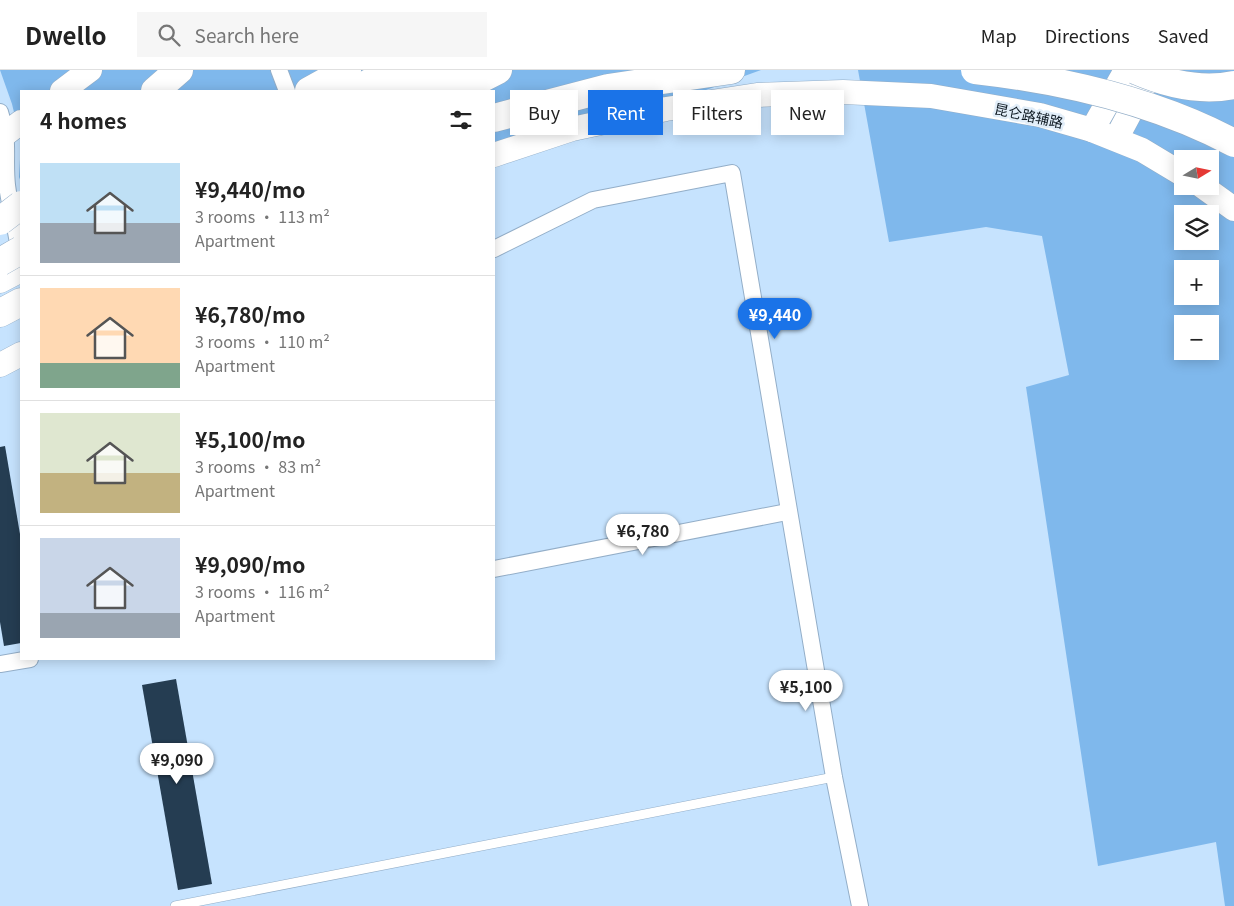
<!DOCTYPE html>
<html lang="en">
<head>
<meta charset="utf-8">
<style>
	body { margin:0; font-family:Georgia,"Noto Sans SC",serif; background:#f6f6f6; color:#222; height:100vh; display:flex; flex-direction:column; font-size:19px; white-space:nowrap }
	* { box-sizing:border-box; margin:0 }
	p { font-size:16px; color:#767676 }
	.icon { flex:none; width:28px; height:28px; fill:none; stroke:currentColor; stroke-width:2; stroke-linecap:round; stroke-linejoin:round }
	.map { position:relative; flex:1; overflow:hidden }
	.side { position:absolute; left:20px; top:20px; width:475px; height:570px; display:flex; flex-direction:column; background:#fff; border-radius:0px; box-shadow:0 2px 12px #0003 }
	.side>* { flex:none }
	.banner { position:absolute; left:510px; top:20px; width:475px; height:45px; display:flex; gap:10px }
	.needle { width:32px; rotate:80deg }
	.buttons { position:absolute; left:1174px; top:80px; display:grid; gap:10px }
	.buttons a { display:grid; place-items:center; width:45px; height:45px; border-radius:0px; background:#fff; box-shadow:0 2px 12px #0003; font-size:25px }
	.price { position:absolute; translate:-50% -42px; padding:0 11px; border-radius:18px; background:#fff; color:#222; font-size:16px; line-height:32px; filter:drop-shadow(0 1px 2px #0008) }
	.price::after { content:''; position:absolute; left:50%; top:30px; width:15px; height:11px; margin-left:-8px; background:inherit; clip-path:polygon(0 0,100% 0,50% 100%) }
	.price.current { background:#1a73e8; color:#fff }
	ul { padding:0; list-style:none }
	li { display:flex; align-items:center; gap:15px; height:125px; padding:0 20px }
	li+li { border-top:1px solid #e0e0e0 }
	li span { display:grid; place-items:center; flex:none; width:140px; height:100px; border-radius:0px; color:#555 }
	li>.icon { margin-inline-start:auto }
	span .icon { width:60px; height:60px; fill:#fffc; stroke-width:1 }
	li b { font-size:21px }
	h2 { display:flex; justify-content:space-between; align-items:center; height:60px; padding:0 20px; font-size:21px }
	.tag { padding:0 18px; border-radius:0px; background:#fff; box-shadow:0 2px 12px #0003; font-size:18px; line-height:45px }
	.tag.current { background:#1a73e8; color:#fff }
	header { display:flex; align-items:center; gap:30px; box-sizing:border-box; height:70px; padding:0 25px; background:#fff; border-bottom:1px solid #e0e0e0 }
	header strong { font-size:24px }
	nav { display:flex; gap:28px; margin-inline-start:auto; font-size:18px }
	.search { width:350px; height:45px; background:#f6f6f6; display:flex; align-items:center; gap:12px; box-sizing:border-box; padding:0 18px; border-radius:0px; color:#767676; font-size:19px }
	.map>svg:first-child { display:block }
	.green { fill:#7fb8ec; fill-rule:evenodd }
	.building { fill:#253d52 }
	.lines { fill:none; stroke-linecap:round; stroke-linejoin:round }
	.lane-casing { stroke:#93aec8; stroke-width:10 }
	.street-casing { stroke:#93aec8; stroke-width:18 }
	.secondary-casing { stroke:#93aec8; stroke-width:25 }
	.highway-casing { stroke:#93aec8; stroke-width:29 }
	.lane { stroke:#fff; stroke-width:9 }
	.street { stroke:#fff; stroke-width:16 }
	.secondary { stroke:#fff; stroke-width:24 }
	.highway { stroke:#fff; stroke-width:28 }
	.highway-bridge-casing { stroke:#93aec8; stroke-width:29; stroke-linecap:butt }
	.highway-bridge { stroke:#fff; stroke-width:28 }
	.labels { text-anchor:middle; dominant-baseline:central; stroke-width:5; stroke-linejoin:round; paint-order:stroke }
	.street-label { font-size:14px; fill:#0d1821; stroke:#e2eef9 }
</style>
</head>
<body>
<header>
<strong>Dwello</strong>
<div class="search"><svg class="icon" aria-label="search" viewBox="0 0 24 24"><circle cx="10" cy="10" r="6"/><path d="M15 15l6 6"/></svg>Search here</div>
<nav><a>Map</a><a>Directions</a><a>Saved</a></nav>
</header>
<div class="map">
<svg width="1234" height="836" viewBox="0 0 1234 836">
	<rect width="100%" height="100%" fill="#c6e3fe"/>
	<!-- green -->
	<g class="green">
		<polygon points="0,0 761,0 494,97 494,21 21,21 21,112 19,107 21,71 12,34"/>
		<path d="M858,0H1234V836H1225L1216,772L1098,796L1026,317L1069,305L1042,166L986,157L889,172ZM1182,89H1210V116H1182ZM1182,144H1210V171H1182ZM1182,199H1210V226H1182ZM1182,254H1210V281H1182Z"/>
	</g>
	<!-- building -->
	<g class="building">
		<polygon points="5,376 21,470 21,573 4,576 0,552 0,377"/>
		<polygon points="176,609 212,814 178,820 142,615"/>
	</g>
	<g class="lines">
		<!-- lane casing -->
		<g class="lane-casing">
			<polyline id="lane" points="175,836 834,707"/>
		</g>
		<!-- street casing -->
		<g class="street-casing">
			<g id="street">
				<polyline points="279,0 287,21"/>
				<path d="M0,42C10,71 4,87 7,115C10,140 18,163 20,188"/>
				<polyline points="494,179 593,130 732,103 834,707 860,836"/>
				<polyline points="494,499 787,442"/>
				<polyline points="0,594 30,589"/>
			</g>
		</g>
		<!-- secondary casing -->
		<g class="secondary-casing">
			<g id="secondary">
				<polyline points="62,21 90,0"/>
				<polyline points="350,21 389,0"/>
				<polyline points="383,21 422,0"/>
				<polyline points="1092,60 1126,0"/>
				<polyline points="0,68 21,52"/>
				<polyline points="1116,69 1153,0"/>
				<polyline points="494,85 572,59 666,39 757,25 843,22 931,26 1040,45 1092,60 1142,80 1182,104"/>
				<polyline points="1202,116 1234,139"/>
				<polyline points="0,211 21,200"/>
				<polyline points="0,295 21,284"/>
			</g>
		</g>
		<!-- highway casing -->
		<g class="highway-casing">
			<g id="highway">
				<polyline points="155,21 179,0"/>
				<polyline points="309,21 347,0"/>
				<polyline points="414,21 454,0"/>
				<polyline points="457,21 498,0"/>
				<polyline points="494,48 608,18 731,0"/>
				<polyline points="0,243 21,232"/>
			</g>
		</g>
		<!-- lane -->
		<use href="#lane" class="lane"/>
		<!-- street -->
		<use href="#street" class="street"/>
		<!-- secondary -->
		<use href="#secondary" class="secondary"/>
		<!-- highway -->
		<use href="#highway" class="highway"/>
		<!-- highway-bridge casing -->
		<g class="highway-bridge-casing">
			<g id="highway-bridge">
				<path d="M975,0C1063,10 1155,31 1234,73"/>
				<path d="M1135,0C1167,14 1200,22 1234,15"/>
				<polyline points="0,151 21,135"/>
				<polyline points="0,192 21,180"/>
			</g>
		</g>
		<!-- highway-bridge -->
		<use href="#highway-bridge" class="highway-bridge"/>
	</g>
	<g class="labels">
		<!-- street labels -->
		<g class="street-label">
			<text transform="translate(1029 45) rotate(12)">昆仑路辅路</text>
		</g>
	</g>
</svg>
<div class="buttons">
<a><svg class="needle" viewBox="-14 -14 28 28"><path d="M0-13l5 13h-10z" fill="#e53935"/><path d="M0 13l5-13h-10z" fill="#767676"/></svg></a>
<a><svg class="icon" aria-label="layers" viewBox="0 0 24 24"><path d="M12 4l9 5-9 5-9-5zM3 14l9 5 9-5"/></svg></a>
<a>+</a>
<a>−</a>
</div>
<b class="price current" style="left:775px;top:270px">¥9,440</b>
<b class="price" style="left:643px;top:486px">¥6,780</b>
<b class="price" style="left:806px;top:642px">¥5,100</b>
<b class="price" style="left:177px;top:715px">¥9,090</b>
<div class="banner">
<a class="tag">Buy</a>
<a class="tag current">Rent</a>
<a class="tag">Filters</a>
<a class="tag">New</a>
</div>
<section class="side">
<h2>4 homes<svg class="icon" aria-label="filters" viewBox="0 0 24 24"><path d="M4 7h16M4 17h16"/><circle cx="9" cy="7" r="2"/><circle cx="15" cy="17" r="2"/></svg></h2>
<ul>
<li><span style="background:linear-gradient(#bfe0f5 60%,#9aa5b1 0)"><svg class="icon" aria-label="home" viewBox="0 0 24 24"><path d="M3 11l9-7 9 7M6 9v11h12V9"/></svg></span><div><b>¥9,440/mo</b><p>3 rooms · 113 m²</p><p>Apartment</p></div></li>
<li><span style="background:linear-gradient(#ffd9b3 75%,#7fa58c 0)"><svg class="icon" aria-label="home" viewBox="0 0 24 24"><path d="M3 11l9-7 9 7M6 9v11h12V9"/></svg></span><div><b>¥6,780/mo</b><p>3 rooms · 110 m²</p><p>Apartment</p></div></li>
<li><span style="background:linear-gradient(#dfe7d0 60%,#c2b280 0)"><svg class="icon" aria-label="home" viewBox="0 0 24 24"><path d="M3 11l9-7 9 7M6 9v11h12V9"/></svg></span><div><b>¥5,100/mo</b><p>3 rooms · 83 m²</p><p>Apartment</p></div></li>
<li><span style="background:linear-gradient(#c9d6e8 75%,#9aa5b1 0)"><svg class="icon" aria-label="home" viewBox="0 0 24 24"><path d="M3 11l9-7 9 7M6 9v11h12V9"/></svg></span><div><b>¥9,090/mo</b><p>3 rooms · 116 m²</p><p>Apartment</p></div></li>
</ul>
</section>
</div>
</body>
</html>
